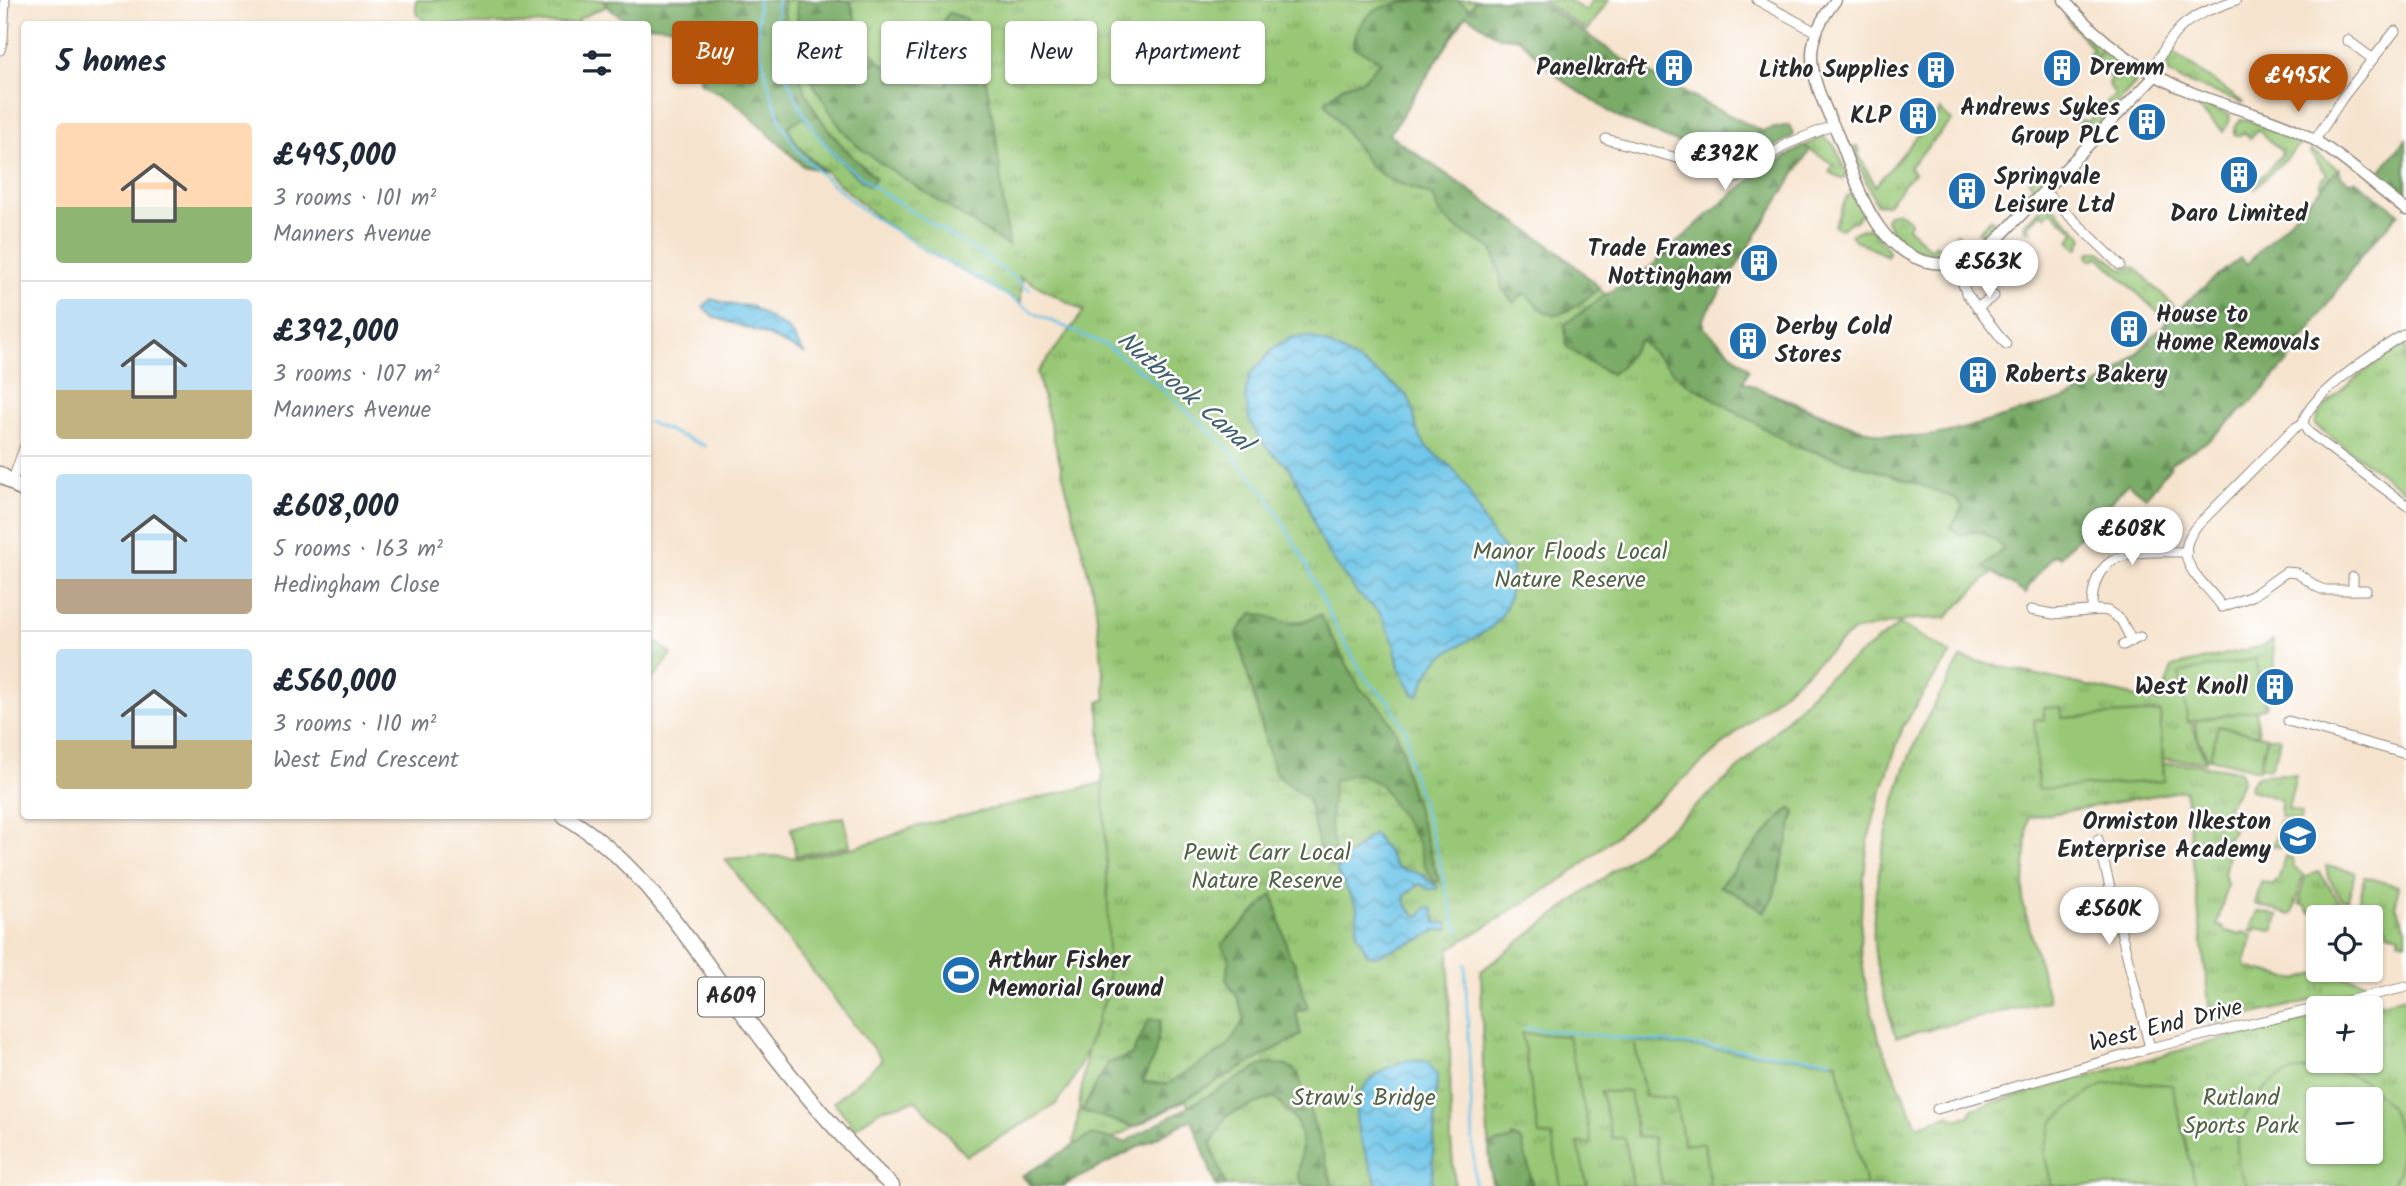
<!DOCTYPE html>
<html lang="en">
<head>
<meta charset="utf-8">
<style>
	body { margin:0; font-family:Kalam,sans-serif; background:#f2f2f3; color:#1f2937; height:100vh; display:flex; flex-direction:column; font-size:26px; white-space:nowrap }
	* { box-sizing:border-box; margin:0 }
	p { font-size:23px; color:#747a83 }
	.icon { flex:none; width:38px; height:38px; fill:none; stroke:currentColor; stroke-width:2; stroke-linecap:round; stroke-linejoin:round }
	.map { position:relative; flex:1; overflow:hidden }
	.side { position:absolute; left:21px; top:21px; width:630px; height:798px; display:flex; flex-direction:column; background:#fff; border-radius:7px; box-shadow:0 2px 5px #0004 }
	.side>* { flex:none }
	.top-card { position:absolute; left:672px; top:21px; width:665px; height:63px; display:flex; gap:14px }
	.tools { position:absolute; left:2306px; top:905px; display:grid; gap:14px }
	.tools a { display:grid; place-items:center; width:77px; height:77px; border-radius:7px; background:#fff; box-shadow:0 2px 5px #0004; font-size:35px }
	.price { position:absolute; translate:-50% -60px; padding:0 16px; border-radius:24px; background:#fff; color:#222; font-size:23px; line-height:46px; filter:drop-shadow(0 2px 4px #0008) }
	.price::after { content:''; position:absolute; left:50%; top:42px; width:21px; height:16px; margin-left:-10px; background:inherit; clip-path:polygon(0 0,100% 0,50% 100%) }
	.price.on { background:#b45309; color:#fff }
	ul { padding:0; list-style:none }
	li { display:flex; align-items:center; gap:21px; height:175px; padding:0 35px }
	li+li { border-top:2px solid #e0e1e3 }
	li span { display:grid; place-items:center; flex:none; width:196px; height:140px; border-radius:7px; color:#555 }
	li>.icon { margin-inline-start:auto }
	span .icon { width:84px; height:84px; fill:#fffc; stroke-width:1 }
	li b { font-size:30px }
	h2 { display:flex; justify-content:space-between; align-items:center; height:84px; padding:0 35px; font-size:30px }
	.tag { padding:0 24px; border-radius:7px; background:#fff; box-shadow:0 2px 5px #0004; font-size:24px; line-height:63px }
	.tag.on { background:#b45309; color:#fff }
	.map>svg:first-child { display:block }
	.grass { fill:url(#grass-tufts); stroke:#627950; stroke-width:2; fill-rule:evenodd }
	.forest { fill:url(#forest-firs); stroke:#526c49; stroke-width:2 }
	.wetland { fill:url(#wetland-marsh); stroke:#627950; stroke-width:2 }
	.garden { fill:#98c776; stroke:#627950; stroke-width:2; fill-rule:evenodd }
	.water { fill:url(#water-waves); stroke:#4b788a; stroke-width:2 }
	.lines { fill:none; stroke-linecap:round; stroke-linejoin:round }
	.stream { stroke:#6bc4e8; stroke-width:2.5 }
	.minor-casing { stroke:#90877c; stroke-width:11 }
	.tertiary-casing { stroke:#90877c; stroke-width:13 }
	.primary-casing { stroke:#90877c; stroke-width:17 }
	.minor { stroke:#fff; stroke-width:9 }
	.tertiary { stroke:#fff; stroke-width:10 }
	.primary { stroke:#fff; stroke-width:14 }
	.labels { text-anchor:middle; dominant-baseline:central; stroke-width:5; stroke-linejoin:round; paint-order:stroke }
	.shield { fill:#fff; stroke:#6b6b6b; stroke-width:2 }
	.shield-label { font-size:23px; font-weight:bold; fill:#2b2b2b }
	.poi-label { font-size:24px; font-weight:bold; fill:#2b2b2b; stroke:#fff; text-anchor:end }
	.park-label { font-size:24px; fill:#516245; stroke:#fff }
	.street-label { font-size:24px; fill:#2b2b2b; stroke:#fff }
	.water-label { font-size:26px; font-style:italic; fill:#41616d; stroke:#fff }
</style>
</head>
<body>
<div class="map">
<svg width="2406" height="1186" viewBox="0 0 2406 1186">
	<defs>
		<pattern id="grass-tufts" width="24" height="20" patternUnits="userSpaceOnUse" patternTransform="scale(1.75)"><rect width="24" height="20" fill="#98c776"/><path d="M3 7l-1-3M5 7V3M7 7l1-3M15 17l-1-3M17 17v-4M19 17l1-3" fill="none" stroke="#7ca261"/></pattern>
		<pattern id="forest-firs" width="22" height="20" patternUnits="userSpaceOnUse" patternTransform="scale(1.75)"><rect width="22" height="20" fill="#7aac67"/><path d="M5 1l3.5 6h-7zM16 11l3.5 6h-7z" fill="#648c55"/></pattern>
		<pattern id="wetland-marsh" width="20" height="14" patternUnits="userSpaceOnUse" patternTransform="scale(1.75)"><rect width="20" height="14" fill="#98c776"/><path d="M1 5h8M5 5V1M11 12h8M15 12V8" fill="none" stroke="#7ca261"/></pattern>
		<pattern id="water-waves" width="16" height="10" patternUnits="userSpaceOnUse" patternTransform="scale(1.75)"><rect width="16" height="10" fill="#6bc4e8"/><path d="M0 5q4-4 8 0t8 0" fill="none" stroke="#589fbc"/></pattern>
	</defs>
	<rect width="100%" height="100%" fill="#fff"/>
	<filter id="ink" filterUnits="userSpaceOnUse"><feTurbulence type="fractalNoise" baseFrequency=".0143" numOctaves="2"/><feDisplacementMap in="SourceGraphic" scale="14" xChannelSelector="R" yChannelSelector="G"/><feConvolveMatrix kernelMatrix="1 2 1 2 8 2 1 2 1" color-interpolation-filters="sRGB"/></filter>
	<filter id="wash" filterUnits="userSpaceOnUse"><feTurbulence type="fractalNoise" baseFrequency=".00686" numOctaves="4" result="noise"/><feDisplacementMap in="SourceGraphic" scale="28" xChannelSelector="R" yChannelSelector="G"/><feGaussianBlur stdDeviation="1.57" result="paint"/><feColorMatrix in="noise" values="0 0 0 0 0 0 0 0 0 0 0 0 0 0 0 0 0 1.4 0 .05"/><feComposite in="paint" operator="in"/></filter>
	<g filter="url(#wash)">
		<rect width="100%" height="100%" fill="#f6e3cd"/>
		<!-- grass -->
		<g class="grass">
			<polygon points="416,0 603,0 607,6 580,18 576,24 428,24 416,13"/>
			<polygon points="780,0 1476,0 1389,135 1558,251 1668,352 1861,429 2020,545 1946,618 1914,619 1852,632 1688,775 1568,876 1449,949 1451,1141 1455,1186 1216,1186 1186,1100 1072,1160 1087,1049 1108,990 1108,902 1099,702 1106,699 1095,600 1037,373 1084,311 1018,275 1022,280 1021,303 926,251 880,220 801,150 790,133 788,126 804,116 835,157 837,150 790,77"/>
			<polygon points="1542,0 1568,0 1586,11 1592,0 1609,0 1587,31"/>
			<polygon points="2066,15 2069,16 2103,48 2091,58 2088,54 2093,49 2065,17"/>
			<polygon points="2170,46 2175,50 2174,53 2244,103 2181,80 2169,73 2166,59 2164,58"/>
			<polygon points="2106,50 2132,70 2135,84 2094,129 2084,130 2077,125 2082,120 2088,122 2115,95 2108,83 2111,78 2093,60"/>
			<polygon points="2199,104 2230,115 2229,122 2223,132 2197,107"/>
			<polygon points="1940,110 1952,121 1909,167 1914,173 1887,205 1876,204 1854,153 1855,147 1858,146 1860,151 1858,153 1875,186"/>
			<polygon points="2240,120 2251,121 2302,143 2254,189 2252,187 2283,153 2258,130 2250,138 2244,132 2240,135 2234,135 2236,125"/>
			<path d="M1821,138C1837,139 1841,162 1847,175L1843,179L1829,172L1833,164L1804,146Z"/>
			<polygon points="2311,150 2339,169 2322,187 2319,184 2327,174 2310,153"/>
			<polygon points="2040,171 2046,175 2046,179 1986,240 1978,232 1990,219 1997,225 2033,186 2029,181 2035,174"/>
			<polygon points="1853,194 1863,212 1856,221 1851,222 1841,229 1834,226 1847,196"/>
			<polygon points="2045,205 2052,206 2080,233 2083,239 2078,249 2069,241 2075,232 2051,211 2045,216 2041,212 2027,226 2031,231 2025,230 2024,224"/>
			<path d="M1898,211L1911,222L1908,227L1930,249L1935,244L1942,249L1957,233L1973,248C1942,262 1900,253 1886,220L1888,215Z"/>
			<polygon points="1862,229 1872,229 1889,252 1887,256 1855,240 1851,234"/>
			<polygon points="2094,251 2100,252 2123,270 2131,266 2136,268 2178,310 2167,321 2099,257 2091,260 2088,256 2089,253"/>
			<path d="M2406,343V492L2315,425C2315,403 2387,355 2406,343Z"/>
			<path d="M1900,624L1951,654L1924,692L1903,727L1880,795L1868,840L1862,895L1860,947L1867,993L1880,1042L1917,1126L1950,1115L1956,1119L1970,1116L1972,1109L1995,1102L2203,1044L2319,1017V1060H2371V1008H2358L2406,997V1186H1492L1483,1068L1481,971L1684,817L1739,768L1825,680ZM2319,1099H2371V1152H2319Z"/>
			<polygon points="648,635 672,655 648,685"/>
			<path d="M2273,640L2276,677L2263,678L2267,706H2264L2255,659L2188,722L2191,721L2206,762L2163,759L2160,712L2061,718L2044,708V719L2035,720L2164,781L2163,763L2195,764L2239,771L2243,778C2239,794 2229,799 2225,815L2236,819L2233,832L2224,841V852L2228,857L2224,873L2227,885L2217,926L2223,927V930L2240,935L2242,932L2253,936L2245,962L2246,967L2297,980L2322,972L2375,984L2374,986L2211,1024L2185,790L2028,818L2023,903L2049,1001L1896,1037C1887,1006 1876,975 1874,943C1870,889 1893,793 1915,743C1927,714 1946,686 1961,658L2160,702L2172,667L2262,646Z"/>
			<polygon points="2256,709 2259,735 2218,726 2210,758 2207,758 2198,737 2195,720"/>
			<polygon points="2267,737 2279,737 2281,740 2272,767 2268,769 2260,766"/>
			<path d="M2282,774L2296,775L2288,809L2302,813L2300,821L2280,816L2281,800L2249,789C2254,771 2265,775 2282,774Z"/>
			<polygon points="2279,821 2299,826 2293,850 2273,846"/>
			<polygon points="2285,856 2292,858 2294,868 2303,875 2293,913 2290,915 2255,904 2261,882 2273,885 2279,878"/>
			<polygon points="2326,866 2355,872 2348,900 2342,899 2328,877"/>
			<polygon points="2319,872 2340,902 2345,904 2341,917 2329,917 2309,912 2305,906 2299,904 2305,877"/>
			<polygon points="2365,877 2398,886 2396,906 2406,928 2406,942 2398,940 2399,935 2387,932 2388,928 2359,903"/>
			<polygon points="2258,911 2278,916 2275,929 2271,931 2256,928 2253,932 2250,931"/>
		</g>
		<!-- forest -->
		<g class="forest">
			<path d="M603,0H783C792,81 813,125 876,178L869,186C842,167 823,143 804,117L788,126C793,144 809,157 822,171L803,166L736,103L699,82V48L703,28C673,26 622,32 603,0Z"/>
			<path d="M796,0H850C855,18 860,36 871,51C887,74 922,90 948,85C942,59 928,37 949,13L965,18L979,43L996,137L1008,246L879,162L856,145L840,127L814,85L806,65L799,35Z"/>
			<path d="M1423,0L1441,3L1444,0H1458L1470,9L1476,0H1537L1627,62L1704,103L1762,131L1789,125L1794,135L1753,160L1725,145L1679,143L1619,118L1562,80L1518,38L1499,37L1466,15L1389,135L1558,251L1600,288C1587,297 1561,323 1545,312C1538,307 1531,299 1524,293L1514,303L1502,288L1499,270L1492,249L1456,228L1439,213L1433,196L1390,180L1371,167L1325,102L1342,87L1363,80L1381,61L1353,47C1361,3 1387,6 1423,0Z"/>
			<polygon points="2406,139 2406,197 2377,175"/>
			<path d="M1804,146L1810,150L1703,319L1704,328L1749,369L1743,382C1790,401 1857,436 1908,437C1946,437 1987,421 2023,411C2059,401 2095,392 2124,366C2142,350 2158,330 2175,313C2196,293 2218,275 2240,258L2247,264L2339,169L2341,176L2349,182L2355,180L2399,213L2362,254L2287,363L2255,399L2208,441L2171,463L2170,467L2146,497L2128,483L2060,557L2054,555L2029,585L2026,594L1984,567L2004,548C1986,534 1983,525 1961,536L1951,527L1963,507L1955,498L1901,478L1793,445L1682,380L1640,340L1621,367L1611,374L1588,362L1566,346L1565,324L1611,291L1653,265L1706,216L1756,175Z"/>
			<path d="M1253,613C1288,619 1281,631 1320,615L1360,688L1383,710L1397,734L1403,751L1404,767L1439,881L1434,883L1425,876L1358,845L1332,866L1319,847L1308,799L1277,775L1273,768L1237,635L1239,629Z"/>
			<polygon points="1790,809 1795,812 1773,898 1764,912 1742,897 1719,886 1784,813"/>
			<polygon points="1273,894 1289,955 1294,962 1308,1008 1296,1012 1301,1035 1134,1127 1082,1111 1108,1063 1132,1055 1149,1019 1161,1020 1155,1054 1143,1082 1167,1084 1226,1048 1245,1019 1238,999 1226,979 1229,960 1222,944"/>
			<path d="M1271,1063L1290,1067L1298,1073L1333,1186H1305L1298,1177C1303,1136 1307,1126 1273,1097L1226,1116L1211,1144L1226,1186H1216L1192,1119L1063,1186H1031L1022,1176L1091,1135L1125,1142L1261,1066Z"/>
			<polygon points="1512,1136 1522,1141 1533,1186 1492,1186 1489,1145 1512,1139"/>
		</g>
		<!-- wetland -->
		<polygon class="wetland" points="1357,773 1380,784 1418,842 1424,865 1437,887 1416,871 1401,869 1394,865 1387,851 1380,846 1378,839 1368,837 1338,865 1330,826 1334,781"/>
		<!-- garden -->
		<g class="garden">
			<polygon points="2256,659 2265,708 2188,722 2179,673"/>
			<polygon points="2061,707 2062,718 2160,712 2164,781 2038,789 2034,720 2044,719 2044,708"/>
			<polygon points="2218,726 2267,737 2259,770 2210,758"/>
			<polygon points="1103,783 1108,902 1108,990 1087,1049 1073,1080 1057,1103 1041,1114 967,1156 916,1100 882,1109 855,1128 834,1102 882,1060 725,859 771,856 799,858 852,848 883,839 911,828"/>
			<polygon points="844,817 850,846 796,856 791,828"/>
			<polygon points="1522,1033 1568,1036 1592,1144 1578,1143 1587,1186 1561,1186 1552,1136 1539,1135"/>
			<polygon points="1634,1041 1837,1062 1866,1186 1710,1186 1704,1144 1684,1144 1675,1098 1645,1096"/>
			<path d="M2333,1068L2364,1081L2389,1105L2401,1137L2399,1171L2391,1186H2247C2220,1144 2252,1079 2300,1070C2310,1068 2322,1069 2333,1068ZM2371,1099V1152H2319V1099Z"/>
			<polygon points="2125,1082 2172,1085 2196,1186 2052,1186 2044,1153 2053,1121 2086,1095 2105,1084"/>
			<polygon points="1630,1091 1637,1137 1653,1137 1663,1186 1633,1186 1625,1138 1612,1138 1601,1092"/>
		</g>
		<!-- water -->
		<g class="water">
			<polygon points="711,299 732,305 750,306 789,330 804,353 762,333 714,317 703,307"/>
			<path d="M1292,337C1297,337 1303,336 1308,337C1328,340 1388,379 1404,393C1417,405 1412,423 1420,437C1427,451 1440,457 1451,467C1468,484 1477,509 1489,530C1496,542 1509,552 1512,566C1513,572 1511,582 1511,588C1503,637 1474,632 1443,656C1428,667 1426,680 1418,696L1414,695L1399,668L1394,642L1379,612L1358,594L1330,556L1317,532L1307,503L1290,468L1268,449L1258,437L1249,419L1245,397L1250,374L1277,345Z"/>
			<path d="M1373,834C1379,839 1382,846 1387,851C1391,856 1392,862 1396,866C1402,872 1411,869 1418,873C1426,876 1430,883 1437,886V889H1429L1419,884L1405,895C1405,906 1409,911 1419,917L1427,907L1432,908L1436,923H1447L1448,930H1437L1421,939L1375,956L1368,955L1357,934V907L1337,873L1338,865Z"/>
			<path d="M1406,1060L1427,1061L1437,1074L1432,1186H1378C1356,1128 1332,1088 1406,1060Z"/>
		</g>
		<g class="lines">
			<!-- stream -->
			<g class="stream">
				<polyline points="758,0 758,43 771,94 783,126 798,152 820,173 865,212 931,253 982,280 1038,315 1106,345 1146,375 1222,442 1266,494 1301,554 1338,631 1367,681 1389,701 1407,733 1410,765 1437,852 1455,924 1460,932"/>
				<path d="M778,0C770,60 804,133 852,170C890,200 932,224 973,249C993,261 1011,276 1030,290"/>
				<polyline points="648,422 705,446"/>
				<polyline points="1465,964 1475,1186"/>
				<polyline points="1526,1028 1832,1060"/>
			</g>
		</g>
	</g>
	<g filter="url(#ink)">
		<g class="lines">
			<!-- minor casing -->
			<g class="minor-casing">
				<g id="minor">
					<polyline points="1757,0 1816,32"/>
					<polyline points="2347,40 2373,59"/>
					<polyline points="0,50 3,40 5,0"/>
					<path d="M2151,73C2176,24 2185,18 2236,0"/>
					<polyline points="1606,139 1677,158 1730,178 1738,178 1787,144 1834,125"/>
					<polyline points="2315,140 2343,97 2395,31"/>
					<polyline points="2044,191 2120,265"/>
					<polyline points="1956,263 1966,293 2006,344"/>
					<polyline points="1977,308 1994,296"/>
					<path d="M2303,423L2293,429L2195,528C2169,564 2206,581 2222,607L2252,596L2286,572L2297,573L2317,587L2324,590H2366"/>
					<path d="M2303,423C2308,395 2382,348 2406,333"/>
					<polyline points="2303,423 2308,432 2406,505"/>
					<polyline points="12,482 24,448"/>
					<polyline points="2353,577 2353,590"/>
					<polyline points="2031,610 2053,614 2100,610 2108,611 2121,620 2132,641"/>
					<path d="M2092,610C2091,545 2138,552 2187,552"/>
					<polyline points="2123,645 2140,637"/>
					<polyline points="2288,721 2406,754"/>
					<polyline points="2098,839 2150,1048"/>
					<polyline points="1937,1109 2150,1048 2406,987"/>
				</g>
			</g>
			<!-- tertiary casing -->
			<g class="tertiary-casing">
				<g id="tertiary">
					<path d="M1836,0C1823,16 1813,33 1812,53C1811,83 1829,114 1840,140C1858,186 1876,254 1933,263C1954,266 1972,260 1989,248L2156,75"/>
					<path d="M2064,0C2098,40 2144,74 2193,93C2227,107 2265,115 2298,131C2338,151 2371,183 2406,210"/>
				</g>
			</g>
			<!-- primary casing -->
			<g class="primary-casing">
				<g id="primary">
					<polyline points="0,474 24,491"/>
					<path d="M564,816C640,860 690,943 742,1012C787,1074 836,1134 892,1186"/>
				</g>
			</g>
			<!-- minor -->
			<use href="#minor" class="minor"/>
			<!-- tertiary -->
			<use href="#tertiary" class="tertiary"/>
			<!-- primary -->
			<use href="#primary" class="primary"/>
		</g>
	</g>
	<!-- icons -->
	<defs>
		<g id="building-disc" transform="scale(2.0125)"><circle r="9.5" fill="#1f6fb2" stroke="#fff"/><path d="M-4-6H4V6H1V3H-1V6H-4ZM-2.5-4.3h1.7v1.8h-1.7ZM.8-4.3h1.7v1.8H.8ZM-2.5-1h1.7V.8h-1.7ZM.8-1h1.7V.8H.8Z" fill="#fff"/></g>
		<g id="school-disc" transform="scale(2.0125)"><circle r="9.5" fill="#1f6fb2" stroke="#fff"/><path d="M0-5L7-2L0 1L-7-2ZM-4 1L0 2.5L4 1V4Q0 6-4 4Z" fill="#fff"/></g>
		<g id="stadium-disc" transform="scale(2.0125)"><circle r="9.5" fill="#1f6fb2" stroke="#fff"/><path d="M0-5a6.5 5 0 1 0 0 10a6.5 5 0 1 0 0-10ZM-3.5-1.8h7v3.6h-7Z" fill="#fff"/></g>
	</defs>
	<g fill-rule="evenodd">
		<use href="#building-disc" x="1674" y="68"/>
		<use href="#building-disc" x="2062" y="68"/>
		<use href="#building-disc" x="1936" y="70"/>
		<use href="#building-disc" x="1918" y="116"/>
		<use href="#building-disc" x="2147" y="122"/>
		<use href="#building-disc" x="2239" y="175"/>
		<use href="#building-disc" x="1967" y="191"/>
		<use href="#building-disc" x="1759" y="263"/>
		<use href="#building-disc" x="2129" y="329"/>
		<use href="#building-disc" x="1748" y="341"/>
		<use href="#building-disc" x="1978" y="375"/>
		<use href="#building-disc" x="2275" y="687"/>
		<use href="#school-disc" x="2298" y="836"/>
		<use href="#stadium-disc" x="961" y="975"/>
	</g>
	<g class="labels">
		<!-- shield labels -->
		<rect class="shield" x="698" y="977.5" width="66" height="39" rx="5"/>
		<g class="shield-label">
			<text x="731" y="997">A609</text>
		</g>
		<!-- poi labels -->
		<g class="poi-label">
			<text x="1647" y="68">Panelkraft</text>
			<text x="2089" y="68" text-anchor="start">Dremm</text>
			<text x="1909" y="70">Litho Supplies</text>
			<text x="2120" y="108">Andrews Sykes<tspan x="2120" dy="28">Group PLC</tspan></text>
			<text x="1891" y="116">KLP</text>
			<text x="1994" y="177" text-anchor="start">Springvale<tspan x="1994" dy="28">Leisure Ltd</tspan></text>
			<text x="2239" y="214" text-anchor="middle">Daro Limited</text>
			<text x="1732" y="249">Trade Frames<tspan x="1732" dy="28">Nottingham</tspan></text>
			<text x="2156" y="315" text-anchor="start">House to<tspan x="2156" dy="28">Home Removals</tspan></text>
			<text x="1775" y="327" text-anchor="start">Derby Cold<tspan x="1775" dy="28">Stores</tspan></text>
			<text x="2005" y="375" text-anchor="start">Roberts Bakery</text>
			<text x="2248" y="687">West Knoll</text>
			<text x="2271" y="822">Ormiston Ilkeston<tspan x="2271" dy="28">Enterprise Academy</tspan></text>
			<text x="988" y="961" text-anchor="start">Arthur Fisher<tspan x="988" dy="28">Memorial Ground</tspan></text>
		</g>
		<!-- park labels -->
		<g class="park-label">
			<text x="1570" y="552">Manor Floods Local<tspan x="1570" dy="28">Nature Reserve</tspan></text>
			<text x="1267" y="853">Pewit Carr Local<tspan x="1267" dy="28">Nature Reserve</tspan></text>
			<text x="1364" y="1098">Straw's Bridge</text>
			<text x="2241" y="1098">Rutland<tspan x="2241" dy="28">Sports Park</tspan></text>
		</g>
		<!-- street labels -->
		<g class="street-label">
			<text transform="translate(2166 1026) rotate(-14)">West End Drive</text>
		</g>
		<!-- water labels -->
		<g class="water-label">
			<text transform="translate(1184 392) rotate(41)">Nutbrook Canal</text>
		</g>
	</g>
</svg>
<div class="tools">
<a><svg class="icon" aria-label="locate" viewBox="0 0 24 24"><circle cx="12" cy="12" r="6"/><path d="M12 2v4M12 18v4M2 12h4M18 12h4"/></svg></a>
<a>+</a>
<a>−</a>
</div>
<b class="price on" style="left:2298px;top:114px">£495K</b>
<b class="price" style="left:1725px;top:192px">£392K</b>
<b class="price" style="left:1989px;top:300px">£563K</b>
<b class="price" style="left:2132px;top:567px">£608K</b>
<b class="price" style="left:2109px;top:947px">£560K</b>
<div class="top-card">
<a class="tag on">Buy</a>
<a class="tag">Rent</a>
<a class="tag">Filters</a>
<a class="tag">New</a>
<a class="tag">Apartment</a>
</div>
<section class="side">
<h2>5 homes<svg class="icon" aria-label="filters" viewBox="0 0 24 24"><path d="M4 7h16M4 17h16"/><circle cx="9" cy="7" r="2"/><circle cx="15" cy="17" r="2"/></svg></h2>
<ul>
<li><span style="background:linear-gradient(#ffd9b3 60%,#8fb573 0)"><svg class="icon" aria-label="home" viewBox="0 0 24 24"><path d="M3 11l9-7 9 7M6 9v11h12V9"/></svg></span><div><b>£495,000</b><p>3 rooms · 101 m²</p><p>Manners Avenue</p></div></li>
<li><span style="background:linear-gradient(#bfe0f5 65%,#c2b280 0)"><svg class="icon" aria-label="home" viewBox="0 0 24 24"><path d="M3 11l9-7 9 7M6 9v11h12V9"/></svg></span><div><b>£392,000</b><p>3 rooms · 107 m²</p><p>Manners Avenue</p></div></li>
<li><span style="background:linear-gradient(#bfe0f5 75%,#b9a48a 0)"><svg class="icon" aria-label="home" viewBox="0 0 24 24"><path d="M3 11l9-7 9 7M6 9v11h12V9"/></svg></span><div><b>£608,000</b><p>5 rooms · 163 m²</p><p>Hedingham Close</p></div></li>
<li><span style="background:linear-gradient(#bfe0f5 65%,#c2b280 0)"><svg class="icon" aria-label="home" viewBox="0 0 24 24"><path d="M3 11l9-7 9 7M6 9v11h12V9"/></svg></span><div><b>£560,000</b><p>3 rooms · 110 m²</p><p>West End Crescent</p></div></li>
</ul>
</section>
</div>
</body>
</html>
